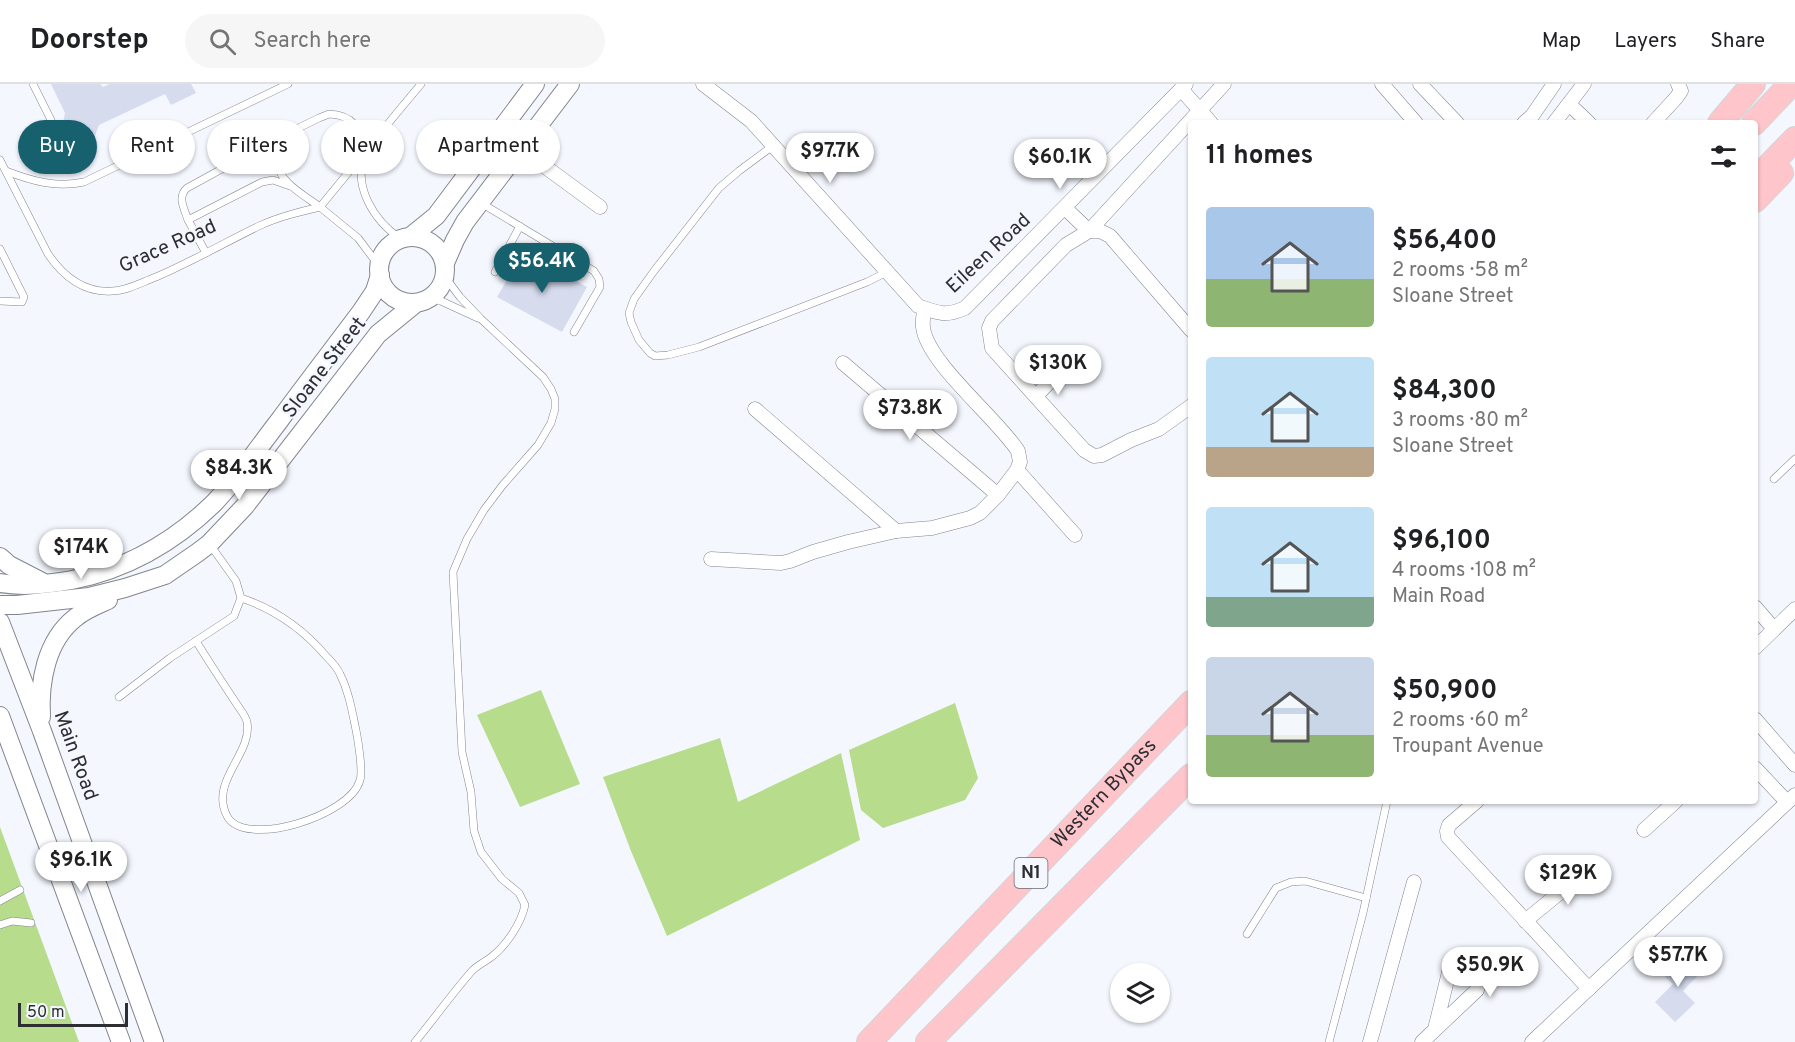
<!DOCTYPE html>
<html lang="en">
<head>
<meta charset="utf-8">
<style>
	body { margin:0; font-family:Overpass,sans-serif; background:#f6f6f6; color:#202124; height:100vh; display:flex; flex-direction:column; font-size:22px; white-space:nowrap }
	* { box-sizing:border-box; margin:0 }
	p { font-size:20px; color:#757577 }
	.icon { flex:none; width:33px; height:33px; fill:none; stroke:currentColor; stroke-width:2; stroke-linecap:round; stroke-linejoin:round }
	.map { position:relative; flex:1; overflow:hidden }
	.sheet { position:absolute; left:1188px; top:36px; width:570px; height:684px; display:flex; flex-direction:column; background:#fff; border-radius:6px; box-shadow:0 2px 4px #0004 }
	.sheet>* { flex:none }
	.banner { position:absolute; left:18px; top:36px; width:570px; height:54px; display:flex; gap:12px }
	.tools { position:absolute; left:1110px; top:879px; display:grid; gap:12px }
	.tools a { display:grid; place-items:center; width:60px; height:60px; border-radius:50%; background:#fff; box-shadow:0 2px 4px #0004; font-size:30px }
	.scale { position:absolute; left:18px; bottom:15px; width:110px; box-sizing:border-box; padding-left:6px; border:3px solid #2d2e32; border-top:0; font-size:16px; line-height:21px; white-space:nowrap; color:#2d2e32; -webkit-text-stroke:4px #f4f7fe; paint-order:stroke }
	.price { position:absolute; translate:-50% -51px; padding:0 14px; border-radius:21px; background:#fff; color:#222; font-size:20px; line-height:39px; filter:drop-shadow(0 2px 3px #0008) }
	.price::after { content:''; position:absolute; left:50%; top:36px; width:18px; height:14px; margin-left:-9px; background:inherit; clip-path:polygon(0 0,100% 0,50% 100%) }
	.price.selected { background:#17616f; color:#fff }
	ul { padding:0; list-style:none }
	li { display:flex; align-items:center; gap:18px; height:150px; padding:0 18px }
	li span { display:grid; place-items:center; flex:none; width:168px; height:120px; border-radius:6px; color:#555 }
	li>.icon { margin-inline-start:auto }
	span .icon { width:72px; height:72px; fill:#fffc; stroke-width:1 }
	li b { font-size:26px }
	h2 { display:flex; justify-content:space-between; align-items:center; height:72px; padding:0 18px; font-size:26px }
	.chip { padding:0 21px; border-radius:27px; background:#fff; box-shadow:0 2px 4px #0004; font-size:21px; line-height:54px }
	.chip.selected { background:#17616f; color:#fff }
	header { display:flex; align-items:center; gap:36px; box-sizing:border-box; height:84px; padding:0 30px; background:#fff; border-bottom:2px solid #e0e0e0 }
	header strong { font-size:28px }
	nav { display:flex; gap:33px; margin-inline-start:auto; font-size:21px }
	.search { width:420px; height:54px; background:#f6f6f6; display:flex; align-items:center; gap:15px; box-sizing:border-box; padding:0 21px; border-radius:33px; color:#757577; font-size:22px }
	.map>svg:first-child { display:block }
	.green { fill:#b6dc8c }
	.building { fill:#d6dcee }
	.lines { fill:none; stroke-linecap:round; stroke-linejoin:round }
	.lane-casing { stroke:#82858e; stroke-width:8 }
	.street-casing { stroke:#82858e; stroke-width:15 }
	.secondary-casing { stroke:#82858e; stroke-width:20 }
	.highway-casing { stroke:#d5d5d6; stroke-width:26 }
	.lane { stroke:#fff; stroke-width:7 }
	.street { stroke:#fff; stroke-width:14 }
	.secondary { stroke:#fff; stroke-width:18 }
	.highway { stroke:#fec5ca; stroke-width:24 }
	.labels { text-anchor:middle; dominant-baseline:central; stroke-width:4.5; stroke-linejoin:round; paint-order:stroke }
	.shield { fill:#f4f7fe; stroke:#696a6f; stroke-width:1.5 }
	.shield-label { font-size:18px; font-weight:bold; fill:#2d2e32 }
	.street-label { font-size:20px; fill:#2d2e32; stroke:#f4f7fe }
</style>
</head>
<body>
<header>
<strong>Doorstep</strong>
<div class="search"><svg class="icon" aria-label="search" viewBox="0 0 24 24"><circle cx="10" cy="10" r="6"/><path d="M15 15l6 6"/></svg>Search here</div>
<nav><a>Map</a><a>Layers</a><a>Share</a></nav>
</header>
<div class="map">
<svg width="1795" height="958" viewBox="0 0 1795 958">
	<rect width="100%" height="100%" fill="#f4f7fe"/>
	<!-- green -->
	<g class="green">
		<polygon points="541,606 580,700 520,723 477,631"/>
		<polygon points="955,619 978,694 965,716 883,744 861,726 849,666"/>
		<polygon points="720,654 738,718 841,669 860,756 667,852 631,767 603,693"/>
		<polygon points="0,743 79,958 0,958"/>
	</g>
	<!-- building -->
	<g class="building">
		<polygon points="51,0 100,0 103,3 109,0 191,0 196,9 171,21 165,10 99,41 89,68 59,58 65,29"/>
		<polygon points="521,172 563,196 566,191 587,203 562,248 497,213"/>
		<polygon points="1679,869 1700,889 1683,907 1695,919 1675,938 1655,918 1673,900 1660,888"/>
	</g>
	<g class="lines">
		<!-- lane casing -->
		<g class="lane-casing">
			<g id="lane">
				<polyline points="33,0 51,36"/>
				<path d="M329,30C354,31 361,45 366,67L320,123C304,111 278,98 276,76C275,69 278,60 280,53L319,34Z"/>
				<path d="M280,53L187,104C177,113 184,124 188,136L262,98L273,96L290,102"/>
				<polyline points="774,61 739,87 719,104 654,187 634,215 629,229 631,238 639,256 650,269 655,272 668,271 699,263 867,198 887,188"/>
				<path d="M0,76L48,170C63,192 84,209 112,207C127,207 142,198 156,193C191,178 224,159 259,142C278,133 299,128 320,123L358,154L379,182"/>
				<path d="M6,87C32,97 56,104 84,98L288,0"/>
				<polyline points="481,119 594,187 599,195 600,203 574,248"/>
				<polyline points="188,136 206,169"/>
				<path d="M401,155C374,137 351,101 366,68C368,62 375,55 380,50C393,33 407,17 421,0"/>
				<polyline points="0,165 24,213 22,218 0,217"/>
				<polyline points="495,188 520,142"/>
				<polyline points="430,214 441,217 478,234"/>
				<polyline points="1774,395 1795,375"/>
				<path d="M196,557C209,578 222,598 236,619C239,624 246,632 247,638C253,670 209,697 227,732C244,765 351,732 360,696C363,687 358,656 356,646C352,627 349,608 340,590C337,583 331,577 326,572C303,545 274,525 241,514"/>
				<polyline points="119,613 170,574 234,532 241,514 236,497 211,462"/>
				<polyline points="0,817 20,806"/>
				<polyline points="0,841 12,837 31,839"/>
				<polyline points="1247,850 1276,804 1291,798 1305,797 1366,814"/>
				<path d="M415,958C434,935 451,911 471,888C476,882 483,879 490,874C506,862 521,840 525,821L519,809L502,795L481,768L474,747L471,708L462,668L453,488L467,455L484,426L502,402L538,361L551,339L555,325V315L551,305L543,293L481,235L460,213L445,193"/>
				<polyline points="1329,958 1363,829 1387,717"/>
			</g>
		</g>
		<!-- street casing -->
		<g class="street-casing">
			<g id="street">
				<path d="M703,0L751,37L918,222C938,229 945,233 965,224L1186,0"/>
				<polyline points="1382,0 1416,39"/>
				<polyline points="1420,0 1457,39"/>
				<polyline points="1181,5 1211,39"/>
				<polyline points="1569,20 1589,39"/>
				<polyline points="1524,39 1532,32 1554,0"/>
				<polyline points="1554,39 1584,0"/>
				<polyline points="1653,39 1676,14 1681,7 1678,0"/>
				<polyline points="521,65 600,123"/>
				<polyline points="1065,124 1089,147 1100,147 1110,152 1191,246"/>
				<polyline points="843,279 998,411"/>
				<polyline points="1036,312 1057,290"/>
				<polyline points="1191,322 1159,345 1131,356 1102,371 1094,372 1084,366 992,264 989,244 992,237 1066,161 1089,147 1224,0"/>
				<polyline points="755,325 896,447"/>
				<polyline points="1017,386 1075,451"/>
				<path d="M711,475L781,479L790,477L813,468L848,458L896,447L932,444L970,434L980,429L998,411L1017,386L1020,378L1018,367C997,334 927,279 923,243C922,237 924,230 924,225"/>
				<polyline points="1755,523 1774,545"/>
				<polyline points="1755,564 1795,525"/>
				<polyline points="1755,635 1795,681"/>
				<polyline points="1755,684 1787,718"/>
				<polyline points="1477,717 1449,741 1447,747 1448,753 1589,905"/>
				<polyline points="1644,746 1676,717"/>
				<polyline points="1525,837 1590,784"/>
				<polyline points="1370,958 1414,798"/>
				<path d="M1422,958L1477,906C1481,893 1467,883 1460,874L1452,876L1435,945"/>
				<polyline points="1532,958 1795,711"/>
			</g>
		</g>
		<!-- secondary casing -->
		<g class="secondary-casing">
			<g id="secondary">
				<polyline points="410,153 436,132 535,0"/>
				<circle cx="412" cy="186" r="33"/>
				<polyline points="445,179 455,156 465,138 570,0"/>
				<polyline points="0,473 9,481 42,498"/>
				<path d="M0,499C23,503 50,500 72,496C127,485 174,458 214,419C238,394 258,364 279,337C306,300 334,264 361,228L375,207L380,191"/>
				<polyline points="0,521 17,521 89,513 125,504 165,491 197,469 209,460 245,422 378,250 416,219"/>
				<polyline points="0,538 42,647 154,958"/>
				<polyline points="0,632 121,958"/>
				<path d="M41,633C39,598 46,557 75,534C84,526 97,521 108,516"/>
			</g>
		</g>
		<!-- highway casing -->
		<g class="highway-casing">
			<g id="highway">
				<polyline points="1720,39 1753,0"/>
				<polyline points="1754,39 1791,0"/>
				<polyline points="1755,96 1795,55"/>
				<polyline points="1755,116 1781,89"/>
				<path id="s1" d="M869,958L1191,619"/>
				<polyline points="928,958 1191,692"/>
			</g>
		</g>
		<!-- lane -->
		<use href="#lane" class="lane"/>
		<!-- street -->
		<use href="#street" class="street"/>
		<!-- secondary -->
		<use href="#secondary" class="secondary"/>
		<!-- highway -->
		<use href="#highway" class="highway"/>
	</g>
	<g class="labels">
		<!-- shield labels -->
		<rect class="shield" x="1014.5" y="774" width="33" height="30" rx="4.5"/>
		<g class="shield-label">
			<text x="1031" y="789">N1</text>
		</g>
		<!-- street labels -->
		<g class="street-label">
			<text transform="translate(168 163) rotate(-24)">Grace Road</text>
			<text transform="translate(989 170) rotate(-43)">Eileen Road</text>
			<text transform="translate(325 284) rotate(-52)">Sloane Street</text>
			<text transform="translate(75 672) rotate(70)">Main Road</text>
			<text stroke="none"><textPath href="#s1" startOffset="342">Western Bypass</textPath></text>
		</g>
	</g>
</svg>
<div class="tools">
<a><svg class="icon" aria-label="layers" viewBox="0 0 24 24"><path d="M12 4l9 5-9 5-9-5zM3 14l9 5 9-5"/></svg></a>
</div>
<div class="scale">50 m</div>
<b class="price" style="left:830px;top:100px">$97.7K</b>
<b class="price" style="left:1060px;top:106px">$60.1K</b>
<b class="price selected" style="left:542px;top:210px">$56.4K</b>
<b class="price" style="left:1058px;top:312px">$130K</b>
<b class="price" style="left:910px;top:357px">$73.8K</b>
<b class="price" style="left:239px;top:417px">$84.3K</b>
<b class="price" style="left:81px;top:496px">$174K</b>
<b class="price" style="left:81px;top:809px">$96.1K</b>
<b class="price" style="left:1568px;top:822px">$129K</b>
<b class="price" style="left:1678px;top:904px">$57.7K</b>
<b class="price" style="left:1490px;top:914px">$50.9K</b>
<div class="banner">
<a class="chip selected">Buy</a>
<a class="chip">Rent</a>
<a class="chip">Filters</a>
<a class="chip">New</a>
<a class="chip">Apartment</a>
</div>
<section class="sheet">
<h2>11 homes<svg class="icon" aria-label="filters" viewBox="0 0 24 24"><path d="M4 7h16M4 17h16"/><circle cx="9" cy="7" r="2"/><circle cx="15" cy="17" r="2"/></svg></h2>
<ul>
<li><span style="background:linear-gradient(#a9c7e8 60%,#8fb573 0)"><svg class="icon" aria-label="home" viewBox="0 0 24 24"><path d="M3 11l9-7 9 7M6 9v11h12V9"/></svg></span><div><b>$56,400</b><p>2 rooms · 58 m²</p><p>Sloane Street</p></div></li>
<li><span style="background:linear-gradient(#bfe0f5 75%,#b9a48a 0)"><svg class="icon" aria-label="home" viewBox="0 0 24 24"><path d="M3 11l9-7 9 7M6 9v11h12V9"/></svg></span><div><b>$84,300</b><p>3 rooms · 80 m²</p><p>Sloane Street</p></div></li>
<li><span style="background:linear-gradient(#bfe0f5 75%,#7fa58c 0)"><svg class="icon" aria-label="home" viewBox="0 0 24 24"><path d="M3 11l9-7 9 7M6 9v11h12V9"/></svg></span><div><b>$96,100</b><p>4 rooms · 108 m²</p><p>Main Road</p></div></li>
<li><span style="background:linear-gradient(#c9d6e8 65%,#8fb573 0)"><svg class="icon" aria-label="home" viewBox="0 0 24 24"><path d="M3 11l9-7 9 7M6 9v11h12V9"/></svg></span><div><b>$50,900</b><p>2 rooms · 60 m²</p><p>Troupant Avenue</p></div></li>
</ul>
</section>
</div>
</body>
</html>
